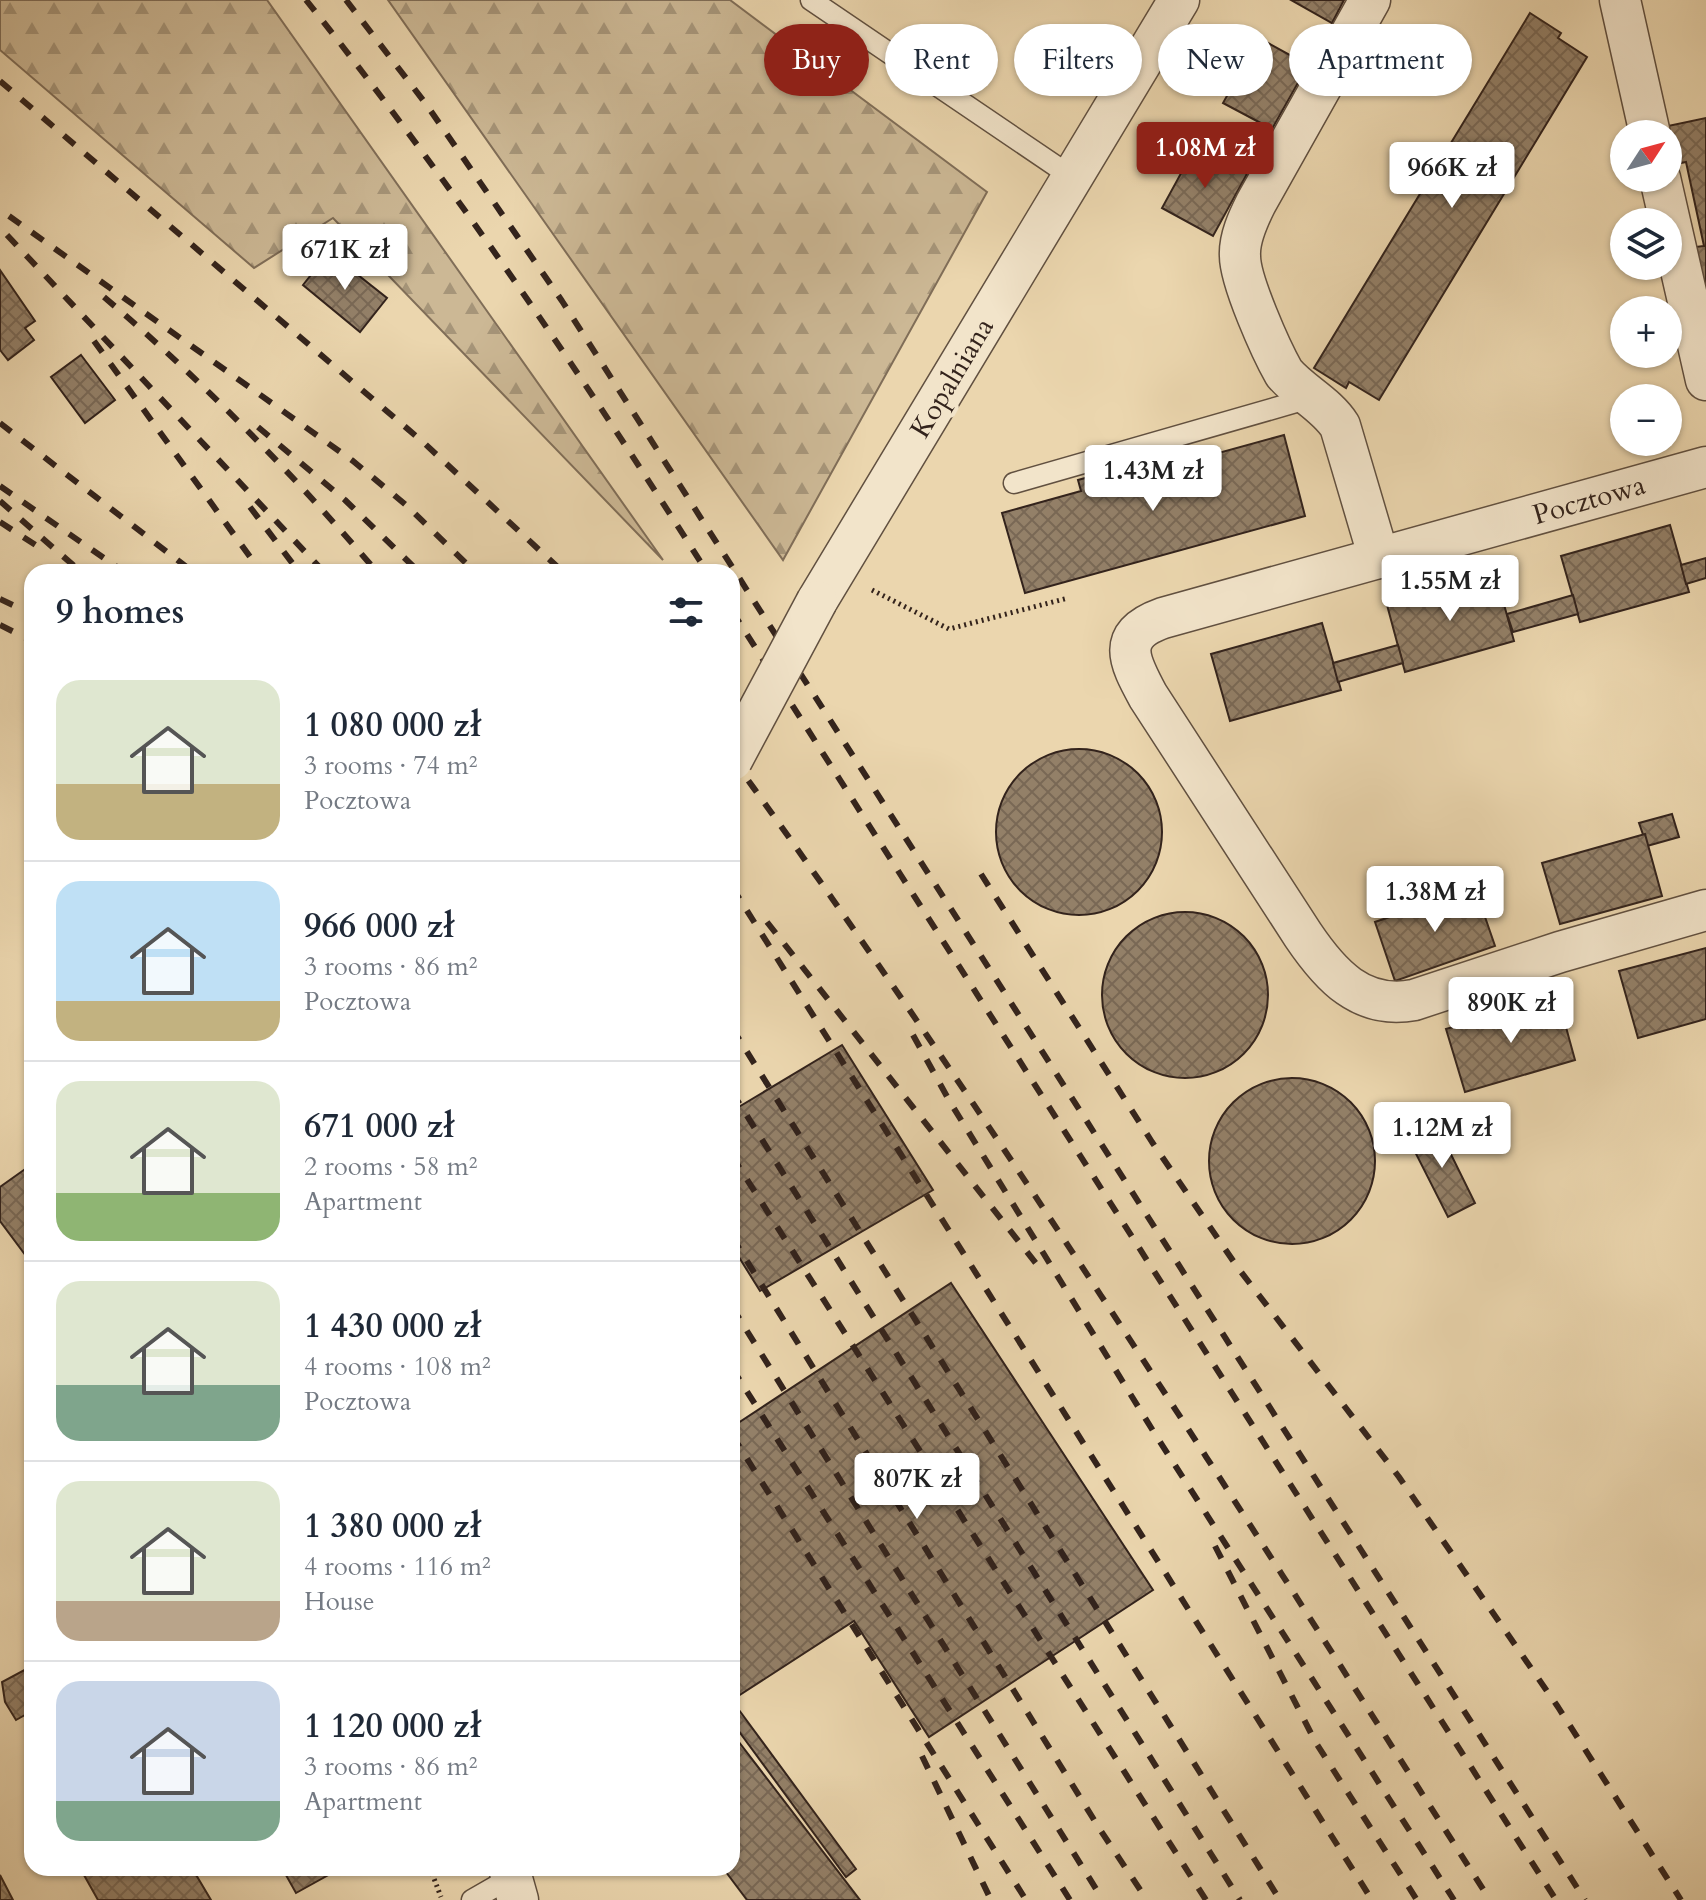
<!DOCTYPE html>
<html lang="en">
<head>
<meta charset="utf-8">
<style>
	body { margin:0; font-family:Cardo,serif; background:#f2f2f3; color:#1f2937; height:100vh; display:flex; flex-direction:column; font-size:30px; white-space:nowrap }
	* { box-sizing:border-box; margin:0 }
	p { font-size:26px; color:#747a83 }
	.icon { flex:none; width:44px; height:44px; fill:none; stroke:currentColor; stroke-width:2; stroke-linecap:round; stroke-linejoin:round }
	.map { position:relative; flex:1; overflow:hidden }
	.details { position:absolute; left:24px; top:564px; width:716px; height:1312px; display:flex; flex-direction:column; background:#fff; border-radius:24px; box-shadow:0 2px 6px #0004 }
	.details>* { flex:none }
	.hud { position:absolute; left:764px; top:24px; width:760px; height:72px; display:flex; gap:16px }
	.needle { width:52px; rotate:54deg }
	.fabs { position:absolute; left:1610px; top:120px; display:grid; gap:16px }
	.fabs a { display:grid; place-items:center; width:72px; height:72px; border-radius:50%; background:#fff; box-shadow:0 2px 6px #0004; font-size:40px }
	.price { position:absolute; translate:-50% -68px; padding:0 18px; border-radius:8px; background:#fff; color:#222; font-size:26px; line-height:52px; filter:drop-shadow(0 2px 4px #0008) }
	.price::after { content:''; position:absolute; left:50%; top:48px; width:24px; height:18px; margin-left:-12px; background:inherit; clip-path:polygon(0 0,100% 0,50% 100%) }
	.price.active { background:#8f2418; color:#fff }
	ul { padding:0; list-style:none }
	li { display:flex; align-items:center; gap:24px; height:200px; padding:0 32px }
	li+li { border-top:2px solid #e0e1e3 }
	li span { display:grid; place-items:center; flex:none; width:224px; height:160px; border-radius:24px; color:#555 }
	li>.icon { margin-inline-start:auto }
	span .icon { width:96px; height:96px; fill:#fffc; stroke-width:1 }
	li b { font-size:34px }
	h2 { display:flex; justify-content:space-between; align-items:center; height:96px; padding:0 32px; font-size:34px }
	.pill { padding:0 28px; border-radius:36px; background:#fff; box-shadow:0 2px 6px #0004; font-size:28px; line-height:72px }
	.pill.active { background:#8f2418; color:#fff }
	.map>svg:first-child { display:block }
	.forest { fill:url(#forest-firs); stroke:#806e58; stroke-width:2 }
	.building { fill:url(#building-cross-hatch); stroke:#33231c; stroke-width:2 }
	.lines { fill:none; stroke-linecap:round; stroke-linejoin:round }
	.lane-casing { stroke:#615040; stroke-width:23 }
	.street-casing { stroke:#615040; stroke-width:43 }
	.path { stroke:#33231c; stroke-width:5; stroke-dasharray:2 4; stroke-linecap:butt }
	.lane { stroke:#f2e4ca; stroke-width:20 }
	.street { stroke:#f2e4ca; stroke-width:40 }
	.rail { stroke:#33231c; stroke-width:6; stroke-dasharray:14 14; stroke-linecap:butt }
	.street-bridge-casing { stroke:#615040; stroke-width:43; stroke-linecap:butt }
	.street-bridge { stroke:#f2e4ca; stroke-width:40 }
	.labels { text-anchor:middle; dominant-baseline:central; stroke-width:8; stroke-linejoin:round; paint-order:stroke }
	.street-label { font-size:28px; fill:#33231c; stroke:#f2e4ca }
</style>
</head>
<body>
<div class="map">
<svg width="1706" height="1900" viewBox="0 0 1706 1900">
	<defs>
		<pattern id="forest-firs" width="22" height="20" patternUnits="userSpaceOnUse" patternTransform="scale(2)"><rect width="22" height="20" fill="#ccb895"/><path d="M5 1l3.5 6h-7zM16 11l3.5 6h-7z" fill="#a69579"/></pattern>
		<pattern id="building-cross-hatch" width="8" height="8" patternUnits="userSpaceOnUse" patternTransform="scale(2)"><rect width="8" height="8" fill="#938068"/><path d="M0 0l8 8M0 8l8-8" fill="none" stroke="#796855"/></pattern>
	</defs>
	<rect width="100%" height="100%" fill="#ebd6ae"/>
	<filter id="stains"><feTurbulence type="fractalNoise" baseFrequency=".0025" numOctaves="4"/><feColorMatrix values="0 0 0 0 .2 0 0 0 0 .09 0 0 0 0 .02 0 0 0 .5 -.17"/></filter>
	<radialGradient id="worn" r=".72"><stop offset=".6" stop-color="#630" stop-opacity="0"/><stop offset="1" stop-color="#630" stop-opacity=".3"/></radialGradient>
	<!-- forest -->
	<g class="forest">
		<polygon points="0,0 267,0 663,560 333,218 254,268 0,50"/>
		<polygon points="388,0 730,0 987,192 783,560"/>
	</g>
	<!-- building -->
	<g class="building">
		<polygon points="1291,0 1344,0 1332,23"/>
		<polygon points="1530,13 1561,33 1558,38 1587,57 1379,400 1349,382 1346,388 1314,368"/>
		<polygon points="1259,38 1308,65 1272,129 1223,103"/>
		<polygon points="1706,118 1706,285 1703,286 1695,247 1704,246 1686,162 1676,164 1668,126"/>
		<polygon points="1197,144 1248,172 1213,236 1162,208"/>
		<polygon points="329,252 387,298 360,332 303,285"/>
		<polygon points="0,270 35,321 25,328 34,340 8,360 0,350"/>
		<polygon points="81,355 115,400 85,423 51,377"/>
		<polygon points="1284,435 1305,516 1025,593 1002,513 1081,491 1078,480 1143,462 1146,473"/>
		<polygon points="1670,525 1689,592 1580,622 1561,556"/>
		<polygon points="1706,558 1706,578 1686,584 1681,565"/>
		<polygon points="1496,575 1514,641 1405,672 1387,605"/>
		<polygon points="1573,595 1578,614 1513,632 1507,614"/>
		<polygon points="1322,623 1341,690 1230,721 1211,654"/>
		<polygon points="1398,645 1403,663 1338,682 1333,663"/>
		<circle cx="1079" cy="832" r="83"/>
		<polygon points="1672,814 1679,837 1647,846 1639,823"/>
		<polygon points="1645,834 1662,896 1560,924 1542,863"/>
		<polygon points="1475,888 1495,946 1395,981 1375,922"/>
		<circle cx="1185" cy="995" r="83"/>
		<polygon points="1706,948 1706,1019 1638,1038 1619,971"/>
		<polygon points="1558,998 1575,1060 1465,1092 1446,1029"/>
		<polygon points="842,1045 933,1190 760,1291 732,1246 732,1111"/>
		<circle cx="1292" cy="1161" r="83"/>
		<polygon points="1436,1124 1475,1203 1448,1217 1408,1138"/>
		<polygon points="28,1167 32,1172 32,1264 0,1221 0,1187"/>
		<polygon points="951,1283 1153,1590 929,1737 854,1621 732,1700 732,1427"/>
		<polygon points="32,1666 32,1711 16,1720 5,1702 2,1682"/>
		<polygon points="739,1710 856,1869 846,1877 732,1722 732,1715"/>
		<polygon points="732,1733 860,1900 747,1900 723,1868 732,1868"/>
		<polygon points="80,1868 192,1868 211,1900 98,1900"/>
		<polygon points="282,1868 341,1868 296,1893"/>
		<polygon points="0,1875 13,1900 0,1900"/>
	</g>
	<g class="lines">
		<!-- lane casing -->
		<g class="lane-casing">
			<g id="lane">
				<polyline points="811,0 1072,177"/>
				<polyline points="1014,483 1310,398"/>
				<polyline points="472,1900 512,1877"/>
			</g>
		</g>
		<!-- street casing -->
		<g class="street-casing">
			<g id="street">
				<path d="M1370,0L1256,203C1248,219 1239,238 1240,256C1240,281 1271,350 1284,373C1301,393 1326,404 1340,426L1379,558"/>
				<polyline points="1620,0 1650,134"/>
				<polyline points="1660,178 1706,380"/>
				<path d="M1706,467L1163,618C1115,635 1129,661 1148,696L1303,935C1330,975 1361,1010 1414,1000L1560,952L1706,910"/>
				<polyline points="817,601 1179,0"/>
				<polyline points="509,1868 518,1900"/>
			</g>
		</g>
		<!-- path -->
		<g class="path">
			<polyline points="872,590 949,629 1068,598"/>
			<polyline points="430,1868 441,1897"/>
		</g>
		<!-- lane -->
		<use href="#lane" class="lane"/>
		<!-- street -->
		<use href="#street" class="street"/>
		<!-- rail -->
		<g class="rail">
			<path d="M306,0C452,183 582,375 707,572"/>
			<polyline points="346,0 426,104 562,301 1585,1900"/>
			<polyline points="0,81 423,442 563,572"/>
			<polyline points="9,216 353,461 406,505 475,572"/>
			<polyline points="7,235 324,572"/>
			<path d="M104,297C203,381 292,473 377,572"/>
			<polyline points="94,341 261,572"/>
			<polyline points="0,423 193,572"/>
			<polyline points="258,427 345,500 419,572"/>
			<polyline points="0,486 124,572"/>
			<polyline points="0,501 81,572"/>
			<polyline points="250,507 299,572"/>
			<polyline points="0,522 37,546"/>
			<polyline points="0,599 32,614"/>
			<polyline points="732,611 1556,1900"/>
			<polyline points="0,625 32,641"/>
			<path d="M732,758C1000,1128 1244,1515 1490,1900"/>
			<polyline points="981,874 1152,1142 1238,1268 1399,1477 1558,1707 1681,1900"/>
			<polyline points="732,887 1372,1900"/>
			<polyline points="767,922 1042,1271"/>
			<polyline points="732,1028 1280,1900"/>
			<polyline points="913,1035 950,1102 1155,1434 1454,1900"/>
			<polyline points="732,1092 1240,1900"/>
			<polyline points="732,1156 1206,1900"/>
			<polyline points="732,1237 1101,1831 1147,1900"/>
			<polyline points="732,1307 1103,1900"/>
			<polyline points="732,1368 1070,1900"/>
			<polyline points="732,1435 1026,1900"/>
			<polyline points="1215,1546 1316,1743 1417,1900"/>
			<polyline points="922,1756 991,1900"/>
		</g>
		<!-- street-bridge casing -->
		<g class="street-bridge-casing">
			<polyline id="street-bridge" points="732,760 817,601"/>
		</g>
		<!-- street-bridge -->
		<use href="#street-bridge" class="street-bridge"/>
	</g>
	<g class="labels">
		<!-- street labels -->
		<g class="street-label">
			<text transform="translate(952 378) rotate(-59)">Kopalniana</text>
			<text transform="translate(1589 500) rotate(-16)">Pocztowa</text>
		</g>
	</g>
	<rect width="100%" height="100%" filter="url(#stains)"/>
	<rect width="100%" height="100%" fill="url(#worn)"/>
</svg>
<div class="fabs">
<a><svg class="needle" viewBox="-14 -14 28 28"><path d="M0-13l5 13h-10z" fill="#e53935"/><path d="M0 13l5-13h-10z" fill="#747a83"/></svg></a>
<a><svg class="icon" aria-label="layers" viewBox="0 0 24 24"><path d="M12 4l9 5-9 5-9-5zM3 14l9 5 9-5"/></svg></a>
<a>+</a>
<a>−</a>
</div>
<b class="price active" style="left:1205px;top:190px">1.08M zł</b>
<b class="price" style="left:1452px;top:210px">966K zł</b>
<b class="price" style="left:345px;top:292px">671K zł</b>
<b class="price" style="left:1153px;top:513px">1.43M zł</b>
<b class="price" style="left:1450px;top:623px">1.55M zł</b>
<b class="price" style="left:1435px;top:934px">1.38M zł</b>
<b class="price" style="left:1511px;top:1045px">890K zł</b>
<b class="price" style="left:1442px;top:1170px">1.12M zł</b>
<b class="price" style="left:917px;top:1521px">807K zł</b>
<div class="hud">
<a class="pill active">Buy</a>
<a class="pill">Rent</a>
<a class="pill">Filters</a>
<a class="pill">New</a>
<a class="pill">Apartment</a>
</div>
<section class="details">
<h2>9 homes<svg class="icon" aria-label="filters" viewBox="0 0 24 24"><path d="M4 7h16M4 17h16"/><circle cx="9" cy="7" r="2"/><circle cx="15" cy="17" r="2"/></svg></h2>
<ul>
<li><span style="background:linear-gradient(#dfe7d0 65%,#c2b280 0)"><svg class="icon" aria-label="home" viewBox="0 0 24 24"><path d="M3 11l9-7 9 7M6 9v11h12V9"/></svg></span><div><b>1 080 000 zł</b><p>3 rooms · 74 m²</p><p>Pocztowa</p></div></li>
<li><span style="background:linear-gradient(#bfe0f5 75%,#c2b280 0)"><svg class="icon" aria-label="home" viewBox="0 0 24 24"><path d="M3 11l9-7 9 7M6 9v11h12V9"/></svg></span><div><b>966 000 zł</b><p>3 rooms · 86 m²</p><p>Pocztowa</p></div></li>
<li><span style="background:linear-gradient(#dfe7d0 70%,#8fb573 0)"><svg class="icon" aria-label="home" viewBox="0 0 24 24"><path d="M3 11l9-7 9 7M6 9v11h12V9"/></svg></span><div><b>671 000 zł</b><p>2 rooms · 58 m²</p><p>Apartment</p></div></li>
<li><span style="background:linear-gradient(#dfe7d0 65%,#7fa58c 0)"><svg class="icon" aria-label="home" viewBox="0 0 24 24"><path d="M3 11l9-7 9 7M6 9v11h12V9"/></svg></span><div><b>1 430 000 zł</b><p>4 rooms · 108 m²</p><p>Pocztowa</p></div></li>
<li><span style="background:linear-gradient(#dfe7d0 75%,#b9a48a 0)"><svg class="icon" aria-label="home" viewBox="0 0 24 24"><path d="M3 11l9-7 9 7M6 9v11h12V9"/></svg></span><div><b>1 380 000 zł</b><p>4 rooms · 116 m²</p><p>House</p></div></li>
<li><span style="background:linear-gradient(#c9d6e8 75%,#7fa58c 0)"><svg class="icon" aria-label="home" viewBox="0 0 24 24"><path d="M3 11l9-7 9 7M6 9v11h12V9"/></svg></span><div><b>1 120 000 zł</b><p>3 rooms · 86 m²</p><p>Apartment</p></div></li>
</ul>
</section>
</div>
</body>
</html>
